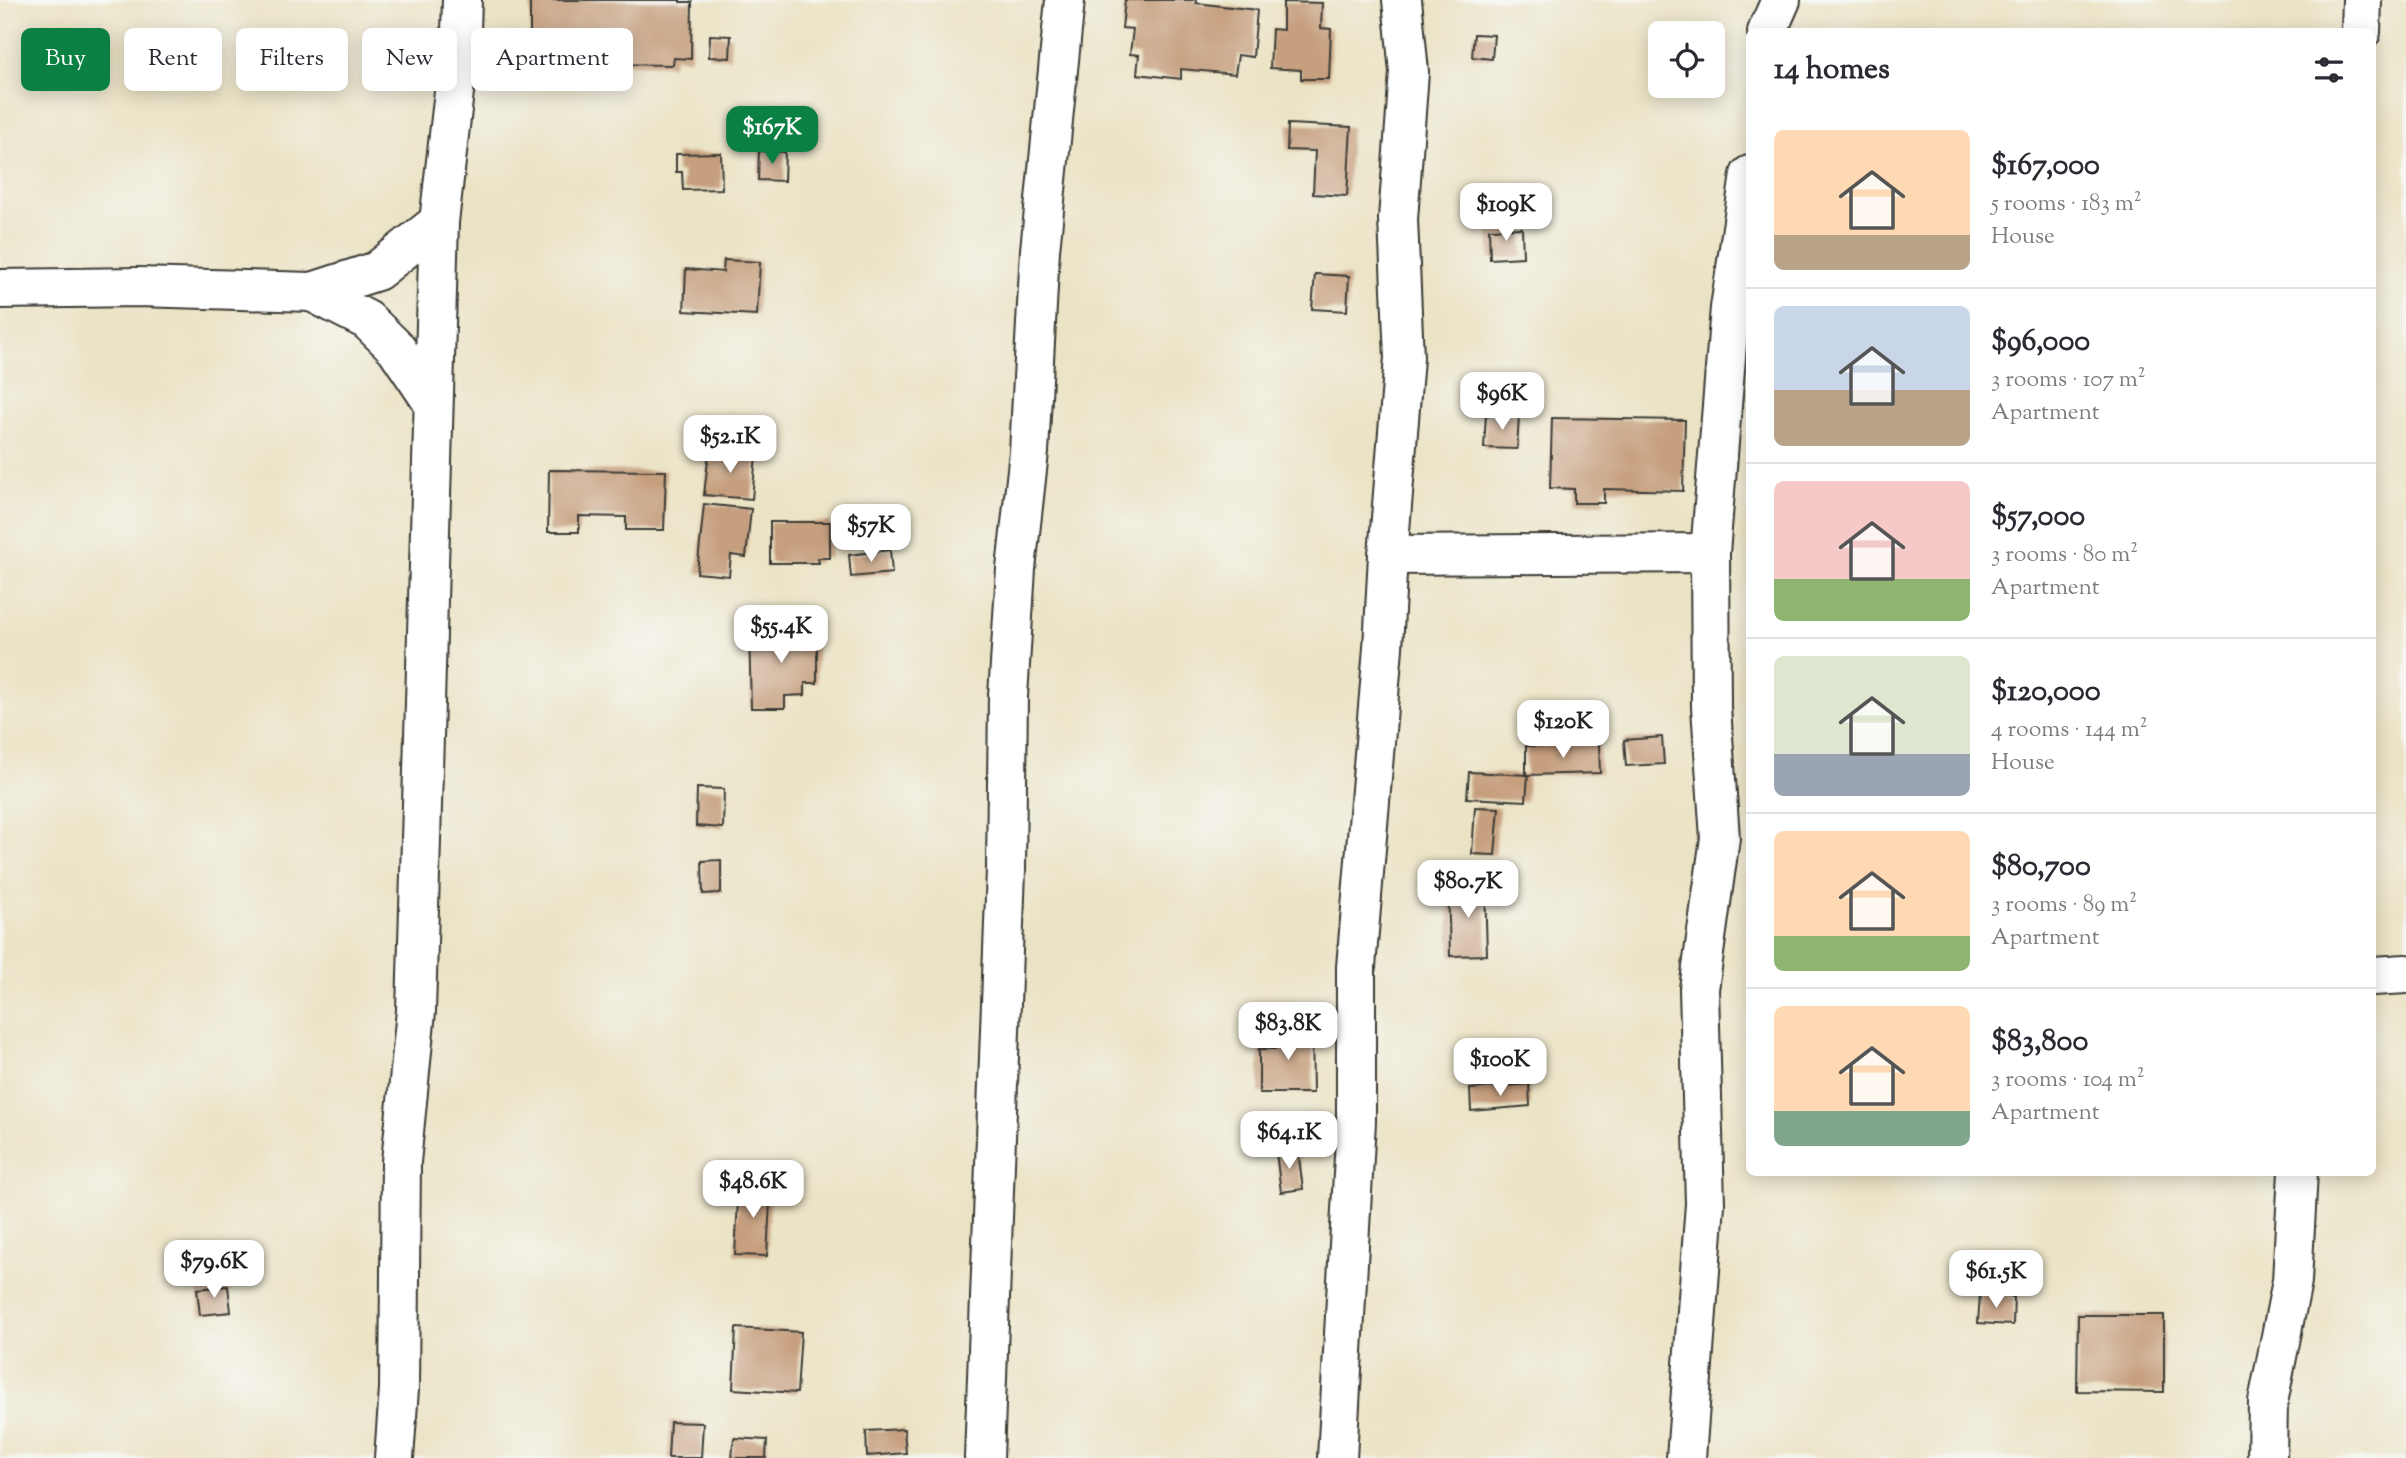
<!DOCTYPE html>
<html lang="en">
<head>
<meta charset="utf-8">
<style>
	body { margin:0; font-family:"Sorts Mill Goudy",serif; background:#f2f2f3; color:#2b2b33; height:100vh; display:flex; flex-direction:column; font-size:26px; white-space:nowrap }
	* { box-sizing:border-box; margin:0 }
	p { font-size:23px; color:#7c7c81 }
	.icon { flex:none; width:38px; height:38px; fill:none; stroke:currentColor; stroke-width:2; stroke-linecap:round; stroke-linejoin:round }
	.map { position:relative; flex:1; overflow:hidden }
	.side { position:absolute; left:1746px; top:28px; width:630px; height:1148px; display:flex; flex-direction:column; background:#fff; border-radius:10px; box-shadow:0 4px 18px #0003 }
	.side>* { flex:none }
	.guide { position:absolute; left:21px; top:28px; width:665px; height:63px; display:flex; gap:14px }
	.buttons { position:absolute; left:1648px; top:21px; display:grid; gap:14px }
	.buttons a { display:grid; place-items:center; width:77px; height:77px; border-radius:10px; background:#fff; box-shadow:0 4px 18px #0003; font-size:35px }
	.price { position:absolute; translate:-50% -60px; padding:0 16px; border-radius:14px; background:#fff; color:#222; font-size:23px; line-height:46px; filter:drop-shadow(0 2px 4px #0008) }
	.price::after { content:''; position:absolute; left:50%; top:42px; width:21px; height:16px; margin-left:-10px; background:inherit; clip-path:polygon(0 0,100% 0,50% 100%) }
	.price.current { background:#0b8043; color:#fff }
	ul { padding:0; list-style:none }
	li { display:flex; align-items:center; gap:21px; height:175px; padding:0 28px }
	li+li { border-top:2px solid #e1e1e2 }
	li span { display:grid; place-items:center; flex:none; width:196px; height:140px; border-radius:10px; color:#555 }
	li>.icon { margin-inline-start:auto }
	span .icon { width:84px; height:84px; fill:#fffc; stroke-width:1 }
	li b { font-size:30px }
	h2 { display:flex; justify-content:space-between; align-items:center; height:84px; padding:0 28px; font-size:30px }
	.chip { padding:0 24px; border-radius:10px; background:#fff; box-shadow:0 4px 18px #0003; font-size:24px; line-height:63px }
	.chip.current { background:#0b8043; color:#fff }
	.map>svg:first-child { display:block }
	.building { fill:#c69f7e }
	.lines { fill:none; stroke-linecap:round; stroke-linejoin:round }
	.minor-casing { stroke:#3b3a35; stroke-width:42 }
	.minor { stroke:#fff; stroke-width:38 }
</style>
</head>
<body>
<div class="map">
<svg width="2406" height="1458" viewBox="0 0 2406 1458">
	<rect width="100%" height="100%" fill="#f6f6f2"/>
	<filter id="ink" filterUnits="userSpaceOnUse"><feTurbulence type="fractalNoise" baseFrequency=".0143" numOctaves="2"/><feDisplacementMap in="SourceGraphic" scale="14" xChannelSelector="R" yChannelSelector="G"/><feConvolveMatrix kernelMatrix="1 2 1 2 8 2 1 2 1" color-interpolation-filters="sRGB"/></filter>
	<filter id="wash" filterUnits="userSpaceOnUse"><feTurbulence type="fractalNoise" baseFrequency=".00686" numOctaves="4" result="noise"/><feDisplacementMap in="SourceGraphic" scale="28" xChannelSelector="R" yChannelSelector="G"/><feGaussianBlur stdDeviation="1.57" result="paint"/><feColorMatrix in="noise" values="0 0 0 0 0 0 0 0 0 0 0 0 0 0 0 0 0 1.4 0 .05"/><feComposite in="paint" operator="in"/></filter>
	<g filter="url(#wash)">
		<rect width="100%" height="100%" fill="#ebe3c5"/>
		<g id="blocks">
			<!-- building -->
			<g class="building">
				<polygon points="530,0 680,0 680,2 692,2 691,59 674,58 673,65 530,63"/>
				<polygon points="1125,0 1196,0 1196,3 1257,10 1253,57 1238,55 1235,74 1181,69 1181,79 1137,74 1139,55 1130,54 1133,29 1122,28"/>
				<polygon points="1283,2 1322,3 1321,28 1331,29 1329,79 1301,79 1301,70 1270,68 1272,29 1283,30"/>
				<polygon points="1474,34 1494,35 1492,59 1472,57"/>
				<polygon points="710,35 731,36 730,58 709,57"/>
				<polygon points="1288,124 1351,127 1347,196 1313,194 1315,151 1287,150"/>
				<polygon points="759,151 785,152 784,181 758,180"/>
				<polygon points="721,153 722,189 683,190 682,172 676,172 676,154"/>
				<polygon points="1522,228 1523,257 1490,259 1489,229"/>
				<polygon points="724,260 760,262 757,315 684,311 686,269 723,272"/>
				<polygon points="1315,274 1349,276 1347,311 1312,309"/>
				<polygon points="1486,415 1519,416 1517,449 1484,448"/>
				<polygon points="1552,418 1685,420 1683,491 1604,489 1604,503 1574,503 1574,489 1550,488"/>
				<polygon points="709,451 756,455 752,499 704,495"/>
				<polygon points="549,470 666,471 664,530 626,530 626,517 579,516 579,532 548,532"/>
				<polygon points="704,504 751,509 746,557 731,555 729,576 697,573"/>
				<polygon points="770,522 830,522 830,558 818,558 819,563 770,563"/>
				<polygon points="890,550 892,573 851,577 849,555"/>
				<polygon points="817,629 817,683 805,683 805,695 785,696 785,708 751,708 749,630"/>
				<polygon points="1662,737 1664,764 1626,766 1624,740"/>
				<polygon points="1599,744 1600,773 1526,775 1526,746"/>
				<polygon points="1469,772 1528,775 1526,801 1467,798"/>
				<polygon points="697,788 724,789 723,828 696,826"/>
				<polygon points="1475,807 1499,808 1495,855 1472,854"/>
				<polygon points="721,860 721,893 703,894 702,861"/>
				<polygon points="1485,885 1487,955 1450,956 1448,886"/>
				<polygon points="1312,1026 1313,1093 1259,1093 1259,1049 1275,1049 1274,1027"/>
				<polygon points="1529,1084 1530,1106 1471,1111 1470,1089"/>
				<polygon points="1298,1150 1303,1189 1281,1192 1276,1152"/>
				<polygon points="739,1183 771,1185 767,1256 735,1255"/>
				<polygon points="228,1286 231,1312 200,1315 197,1289"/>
				<polygon points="1980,1294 2014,1297 2013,1325 1978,1323"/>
				<polygon points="2078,1315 2164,1315 2164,1392 2077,1391"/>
				<polygon points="736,1328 801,1332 797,1393 733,1389"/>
				<polygon points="670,1422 703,1423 701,1458 668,1458"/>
				<polygon points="904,1429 906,1453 867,1456 866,1431"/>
				<polygon points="734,1438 767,1440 766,1458 732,1458"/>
			</g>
		</g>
	</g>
	<g filter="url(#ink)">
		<use href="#blocks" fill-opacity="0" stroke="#3b3a35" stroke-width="2"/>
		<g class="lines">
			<!-- minor casing -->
			<g class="minor-casing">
				<g id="minor">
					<polyline points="1767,32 1781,0"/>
					<polyline points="2361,32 2362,0"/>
					<polyline points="0,289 138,287 312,292 377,271 439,222"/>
					<polyline points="312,292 367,320 396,348 433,403"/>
					<polyline points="1388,555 1710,553"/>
					<polyline points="2373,976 2406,974"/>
					<polyline points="394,1458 399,1389 401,1162 416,1011 439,222 461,31 462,0"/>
					<polyline points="984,1458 1006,870 1008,696 1016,569 1029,452 1040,250 1065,0"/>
					<polyline points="1337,1458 1356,1121 1356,967 1383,648 1388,555 1404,358 1398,219 1409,72 1402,0"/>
					<polyline points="1686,1458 1705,1204 1699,989 1720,838 1711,707 1710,553 1730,308 1750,175"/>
					<polyline points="2267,1458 2268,1402 2292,1281 2298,1172"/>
				</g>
			</g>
			<!-- minor -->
			<use href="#minor" class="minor"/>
		</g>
	</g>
</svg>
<div class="buttons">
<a><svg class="icon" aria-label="locate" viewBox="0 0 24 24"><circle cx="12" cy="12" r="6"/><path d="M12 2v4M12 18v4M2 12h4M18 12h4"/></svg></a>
</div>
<b class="price current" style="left:772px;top:166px">$167K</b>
<b class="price" style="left:1506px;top:243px">$109K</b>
<b class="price" style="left:1502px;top:432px">$96K</b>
<b class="price" style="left:730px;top:475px">$52.1K</b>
<b class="price" style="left:871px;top:564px">$57K</b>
<b class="price" style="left:781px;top:665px">$55.4K</b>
<b class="price" style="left:1563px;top:760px">$120K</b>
<b class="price" style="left:1468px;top:920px">$80.7K</b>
<b class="price" style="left:1288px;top:1062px">$83.8K</b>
<b class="price" style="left:1500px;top:1098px">$100K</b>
<b class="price" style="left:1289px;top:1171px">$64.1K</b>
<b class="price" style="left:753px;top:1220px">$48.6K</b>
<b class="price" style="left:214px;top:1300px">$79.6K</b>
<b class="price" style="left:1996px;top:1310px">$61.5K</b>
<div class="guide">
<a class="chip current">Buy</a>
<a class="chip">Rent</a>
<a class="chip">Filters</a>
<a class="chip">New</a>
<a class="chip">Apartment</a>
</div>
<section class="side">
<h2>14 homes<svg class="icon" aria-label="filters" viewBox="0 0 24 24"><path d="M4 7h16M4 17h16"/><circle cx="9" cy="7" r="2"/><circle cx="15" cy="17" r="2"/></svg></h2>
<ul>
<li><span style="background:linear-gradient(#ffd9b3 75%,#b9a48a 0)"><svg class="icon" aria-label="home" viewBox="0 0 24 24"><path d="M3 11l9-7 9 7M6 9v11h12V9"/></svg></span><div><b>$167,000</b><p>5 rooms · 183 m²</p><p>House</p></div></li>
<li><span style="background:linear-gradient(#c9d6e8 60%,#b9a48a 0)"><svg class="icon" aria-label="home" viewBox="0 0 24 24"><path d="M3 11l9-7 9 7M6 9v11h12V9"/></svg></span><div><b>$96,000</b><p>3 rooms · 107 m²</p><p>Apartment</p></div></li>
<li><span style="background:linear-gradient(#f6c9c9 70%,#8fb573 0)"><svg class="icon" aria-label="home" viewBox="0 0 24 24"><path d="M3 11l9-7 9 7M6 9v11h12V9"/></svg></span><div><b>$57,000</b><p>3 rooms · 80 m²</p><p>Apartment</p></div></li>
<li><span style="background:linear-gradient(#dfe7d0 70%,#9aa5b1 0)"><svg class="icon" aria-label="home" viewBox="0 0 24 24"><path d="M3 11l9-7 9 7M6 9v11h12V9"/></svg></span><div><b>$120,000</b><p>4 rooms · 144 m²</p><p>House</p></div></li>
<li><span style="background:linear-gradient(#ffd9b3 75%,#8fb573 0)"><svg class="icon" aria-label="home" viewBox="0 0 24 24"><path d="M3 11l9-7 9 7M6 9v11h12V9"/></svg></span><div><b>$80,700</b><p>3 rooms · 89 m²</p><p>Apartment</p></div></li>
<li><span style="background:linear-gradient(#ffd9b3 75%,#7fa58c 0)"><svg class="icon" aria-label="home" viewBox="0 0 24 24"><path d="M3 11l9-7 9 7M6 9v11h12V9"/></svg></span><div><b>$83,800</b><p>3 rooms · 104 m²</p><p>Apartment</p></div></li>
</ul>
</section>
</div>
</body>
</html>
